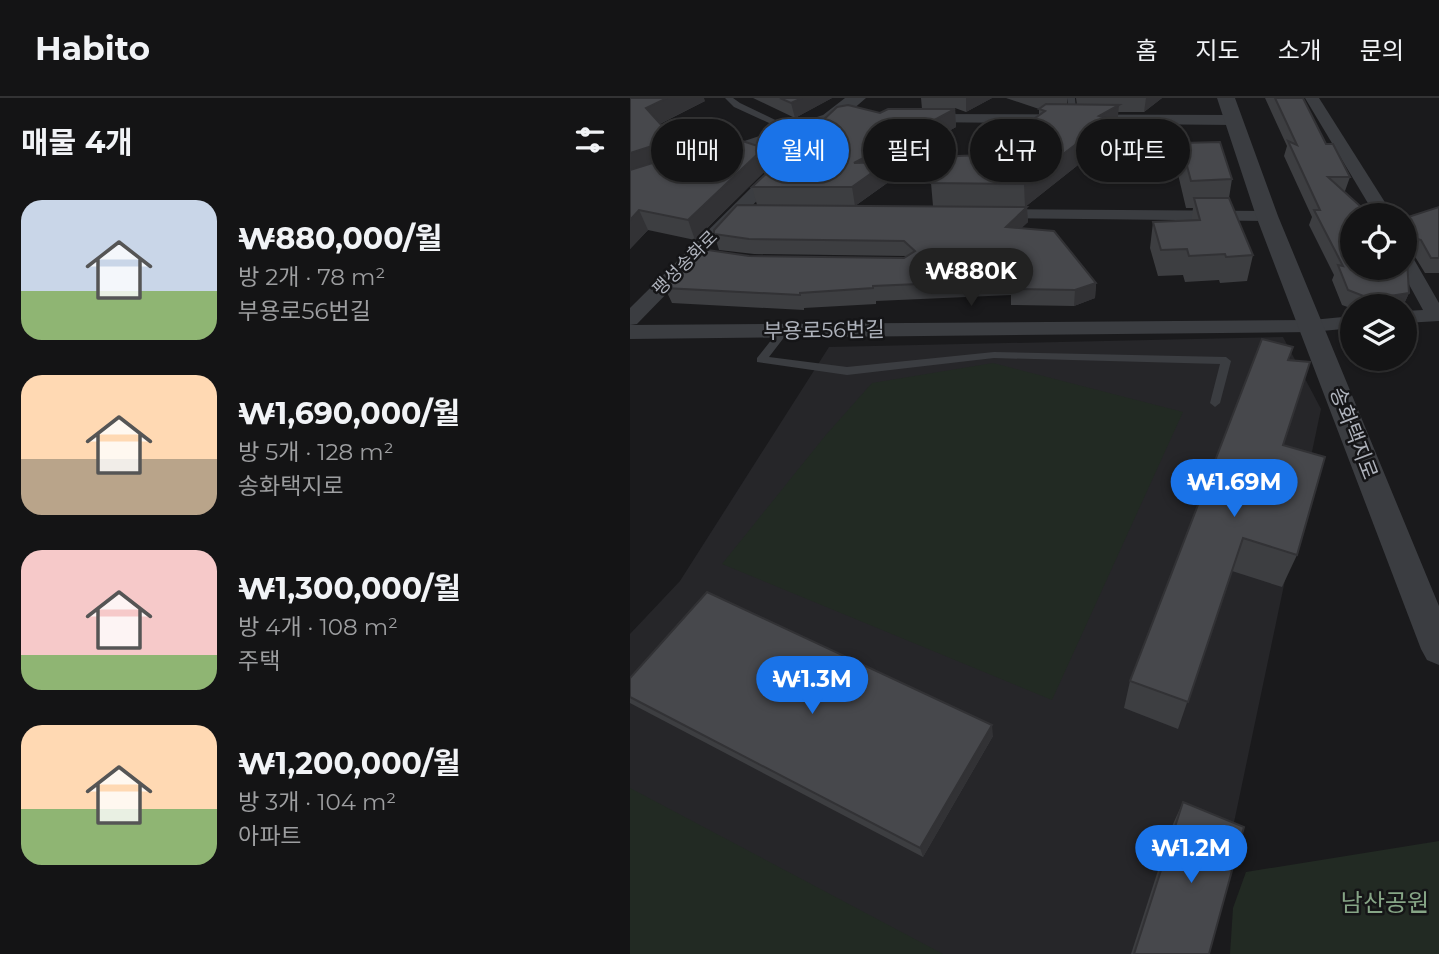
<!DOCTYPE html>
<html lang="ko">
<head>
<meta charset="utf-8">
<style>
	body { margin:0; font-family:Montserrat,"Noto Sans KR",sans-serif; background:#212122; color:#f1f3f6; height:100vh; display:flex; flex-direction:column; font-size:26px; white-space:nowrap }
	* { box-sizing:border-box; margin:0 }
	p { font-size:23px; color:#9d9ea0 }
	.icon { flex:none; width:38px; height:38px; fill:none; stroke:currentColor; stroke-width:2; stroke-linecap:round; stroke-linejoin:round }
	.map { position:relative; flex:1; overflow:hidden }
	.side { display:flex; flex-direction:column; background:#141415; width:630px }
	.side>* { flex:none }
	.top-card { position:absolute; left:21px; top:21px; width:665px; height:63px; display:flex; gap:14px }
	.fabs { position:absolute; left:710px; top:105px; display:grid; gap:14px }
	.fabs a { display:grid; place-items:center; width:77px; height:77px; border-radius:50%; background:#141415; box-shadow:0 2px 5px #0004,0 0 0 2px #333334; font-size:35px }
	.price { position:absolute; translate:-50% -60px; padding:0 16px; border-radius:24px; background:#1a73e8; color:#fff; font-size:23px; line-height:46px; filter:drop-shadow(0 2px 4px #0008) }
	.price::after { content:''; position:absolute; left:50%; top:42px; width:21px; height:16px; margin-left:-10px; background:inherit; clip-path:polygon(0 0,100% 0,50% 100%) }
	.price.on { background:#222; color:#fff }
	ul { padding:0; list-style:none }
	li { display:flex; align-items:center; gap:21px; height:175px; padding:0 21px }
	li span { display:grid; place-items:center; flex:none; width:196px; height:140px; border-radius:21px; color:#555 }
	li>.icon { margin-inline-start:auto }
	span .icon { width:84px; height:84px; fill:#fffc; stroke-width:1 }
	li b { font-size:30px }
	h2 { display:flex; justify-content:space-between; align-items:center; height:84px; padding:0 21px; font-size:30px }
	.chip { padding:0 24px; border-radius:32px; background:#141415; box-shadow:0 2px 5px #0004,0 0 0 2px #333334; font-size:24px; line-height:63px }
	.chip.on { background:#1a73e8; color:#fff }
	header { display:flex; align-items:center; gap:42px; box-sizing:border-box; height:98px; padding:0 35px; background:#141415; border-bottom:2px solid #333334 }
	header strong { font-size:33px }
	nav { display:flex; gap:38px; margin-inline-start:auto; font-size:24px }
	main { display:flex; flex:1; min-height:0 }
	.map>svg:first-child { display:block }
	.built { fill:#262629 }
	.green { fill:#222a23 }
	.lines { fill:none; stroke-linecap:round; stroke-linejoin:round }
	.service { fill:#3b3d41; fill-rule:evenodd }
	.minor { fill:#3b3d41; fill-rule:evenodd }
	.tertiary { fill:#3b3d41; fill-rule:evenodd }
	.wall { fill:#3d3e41 }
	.shaded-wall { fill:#323235 }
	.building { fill:#47484c; stroke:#323235; stroke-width:2 }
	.labels { text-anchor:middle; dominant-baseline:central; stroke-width:5; stroke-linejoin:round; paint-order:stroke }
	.far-street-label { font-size:18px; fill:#aeb2bb; stroke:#151517 }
	.street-label { font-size:21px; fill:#aeb2bb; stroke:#151517 }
	.near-park-label { font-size:24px; fill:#86a586; stroke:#151517 }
</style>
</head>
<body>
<header>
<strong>Habito</strong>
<nav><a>홈</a><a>지도</a><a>소개</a><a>문의</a></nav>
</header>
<main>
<section class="side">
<h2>매물 4개<svg class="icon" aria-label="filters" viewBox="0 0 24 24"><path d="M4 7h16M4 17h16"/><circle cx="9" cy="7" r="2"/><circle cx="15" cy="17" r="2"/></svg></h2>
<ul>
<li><span style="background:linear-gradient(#c9d6e8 65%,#8fb573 0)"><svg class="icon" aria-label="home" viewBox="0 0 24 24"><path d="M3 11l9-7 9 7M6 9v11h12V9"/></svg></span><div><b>₩880,000/월</b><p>방 2개 · 78 m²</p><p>부용로56번길</p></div></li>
<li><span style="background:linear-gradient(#ffd9b3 60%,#b9a48a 0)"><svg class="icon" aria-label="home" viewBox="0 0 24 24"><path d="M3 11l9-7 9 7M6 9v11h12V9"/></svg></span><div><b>₩1,690,000/월</b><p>방 5개 · 128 m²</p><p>송화택지로</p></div></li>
<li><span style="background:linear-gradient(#f6c9c9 75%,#8fb573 0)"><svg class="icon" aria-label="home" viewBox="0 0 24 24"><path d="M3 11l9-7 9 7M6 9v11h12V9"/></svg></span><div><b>₩1,300,000/월</b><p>방 4개 · 108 m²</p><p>주택</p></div></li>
<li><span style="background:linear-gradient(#ffd9b3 60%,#8fb573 0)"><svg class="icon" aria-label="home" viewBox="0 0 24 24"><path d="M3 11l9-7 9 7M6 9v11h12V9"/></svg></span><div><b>₩1,200,000/월</b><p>방 3개 · 104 m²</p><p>아파트</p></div></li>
</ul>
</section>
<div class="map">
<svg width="809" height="856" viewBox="0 0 809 856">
	<rect width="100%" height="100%" fill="#1a1a1c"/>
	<!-- built -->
	<polygon class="built" points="653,239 691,311 602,734 571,856 0,856 0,536 50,483 199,249"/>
	<!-- green -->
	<g class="green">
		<polygon points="363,265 553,314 422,602 92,466 195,338 242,285"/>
		<polygon points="0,690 313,856 0,856"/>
		<polygon points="809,743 809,856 600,856 603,810 616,774"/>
	</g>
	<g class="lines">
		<!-- service -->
		<g class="service">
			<polygon points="95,0 103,0 110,5 168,33 161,35 104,9"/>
			<polygon points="437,0 445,0 447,23 440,21"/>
			<polygon points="118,52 124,52 159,65 155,67 118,56"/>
			<polygon points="154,230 159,233 139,259 217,269 364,254 596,259 601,263 590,305 585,309 580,305 590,266 364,260 217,277 127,264 127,260 150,231"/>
		</g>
		<!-- minor -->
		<g class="minor">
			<polygon points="675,0 689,0 763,117 745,117"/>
			<polygon points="292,16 604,17 612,22 604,27 287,24 284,21 287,18"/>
			<polygon points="148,67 156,72 154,75 7,226 0,227 0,210 142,69"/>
			<polygon points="364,111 637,113 646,118 637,123 358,120 355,116 358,112"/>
			<polygon points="775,157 782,158 809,205 809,223 775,225 775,213 793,212 770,170 775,170"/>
			<polygon points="723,218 723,230 682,234 0,241 0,227 682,222"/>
		</g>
		<!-- tertiary -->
		<g class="tertiary">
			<polygon points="215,0 236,0 207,25 92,63 78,63 75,59 78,55 193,17"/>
			<polygon points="587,0 605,0 648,118 809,508 809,567 797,562 791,551 626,118"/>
		</g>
	</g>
	<!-- wall -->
	<g class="wall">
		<polygon points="0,0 75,3 30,26 50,57 134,50 139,69 65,142 18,132 0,151"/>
		<polygon points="123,0 202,0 165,20"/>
		<polygon points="291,0 362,0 336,14 325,10 326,29 258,67 260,83 225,108 127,107 122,89 250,15 292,11"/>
		<polygon points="376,0 437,0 437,7 447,7 446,0 532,0 514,14 488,14 487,29 478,35 477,44 395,109 303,108 301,85 353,57 409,17 409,11"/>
		<polygon points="635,0 673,0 696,46 720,79 715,93 714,93 723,170 775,120 809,109 809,175 795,175 784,157 778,155 776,159 779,195 773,208 723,208 723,211 712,207 702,182 704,177 679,127 682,119 654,58 657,48"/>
		<polygon points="551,45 602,81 599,100 623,157 617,183 590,185 589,182 555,184 553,177 528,178 520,150 523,124 561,122 563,110 556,110 547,72"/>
		<polygon points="397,109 398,124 391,130 466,185 465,200 444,208 381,207 381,197 246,203 246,206 174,210 174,212 42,205 35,190 119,158 274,160 276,158 124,156 89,152 84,136"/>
		<polygon points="659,263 653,347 667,457 652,489 602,473 548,631 494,610 500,583"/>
		<polygon points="0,580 363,638 293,759 0,605"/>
		<polygon points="553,704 579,856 501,856 543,726"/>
	</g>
	<!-- shaded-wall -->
	<g class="shaded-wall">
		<polygon points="37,0 74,0 75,3 23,29 16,10"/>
		<polygon points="172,0 202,0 165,20 161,5"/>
		<polygon points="336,0 362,0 336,14"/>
		<polygon points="516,0 532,0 514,14"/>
		<polygon points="489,7 487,29 478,35 477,44 395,109 394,86 469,18"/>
		<polygon points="325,11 326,29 258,67 260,83 225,108 222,89 224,65"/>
		<polygon points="44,41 51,61 0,77 0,55"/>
		<polygon points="134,50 139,69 65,142 58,122"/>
		<polygon points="397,109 398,124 377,144 376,129"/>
		<polygon points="9,112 18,132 0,151 0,122"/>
		<polygon points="466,185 465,200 444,208 445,192"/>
		<polygon points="779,195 773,208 739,208 741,201"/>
		<polygon points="362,627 363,638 293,759 290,750"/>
	</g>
	<!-- building -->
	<g class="building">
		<polygon points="0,0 37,0 16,10 44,41 0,55"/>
		<polygon points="150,0 172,0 161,5"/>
		<polygon points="645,0 673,0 696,46 703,46 720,79 698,79 740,117 723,117 723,170 775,170 775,158 777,162 779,195 741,201 718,192 708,167 713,168 684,112 690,112 658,43 667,47"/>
		<polygon points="416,6 489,7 469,18 479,21 394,86 301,85 303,59 353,57 415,13 409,11"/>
		<polygon points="218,7 250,15 258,11 325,11 224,65 257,64 222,89 122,89 207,9"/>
		<polygon points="103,40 134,50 58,122 9,112 0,122 0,72"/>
		<polygon points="590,44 602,81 561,83 551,45"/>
		<polygon points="564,100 599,100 623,157 596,159 595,156 559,158 557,151 531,152 523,124 570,122"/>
		<polygon points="107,107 397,109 376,129 424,133 466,185 445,192 381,191 381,182 243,188 243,190 170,195 170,197 35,190 71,151 119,158 274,160 285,153 274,143 119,141 84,136 84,132"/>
		<polygon points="809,109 809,160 801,160 791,142 782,139 779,142 779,152 775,154 775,120"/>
		<polygon points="632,241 663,249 658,262 680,264 653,347 695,359 667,457 613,440 558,604 500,583"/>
		<polygon points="77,494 362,627 290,750 0,599 0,580"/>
		<polygon points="553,704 614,729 579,856 504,856"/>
	</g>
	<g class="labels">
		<!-- far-street labels -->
		<g class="far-street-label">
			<text transform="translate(55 165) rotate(-45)">팽성송화로</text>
		</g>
		<!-- street labels -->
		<g class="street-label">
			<text transform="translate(194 232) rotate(-1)">부용로56번길</text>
			<text transform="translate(724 335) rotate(69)">송화택지로</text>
		</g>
		<!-- near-park labels -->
		<g class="near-park-label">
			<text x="755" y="804">남산공원</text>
		</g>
	</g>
</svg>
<div class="fabs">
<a><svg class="icon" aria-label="locate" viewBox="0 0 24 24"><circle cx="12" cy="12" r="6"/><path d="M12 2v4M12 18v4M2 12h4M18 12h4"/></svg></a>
<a><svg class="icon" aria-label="layers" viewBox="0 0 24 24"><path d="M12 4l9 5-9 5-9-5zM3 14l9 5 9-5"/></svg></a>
</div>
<b class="price on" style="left:341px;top:210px">₩880K</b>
<b class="price" style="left:604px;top:421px">₩1.69M</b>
<b class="price" style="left:182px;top:618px">₩1.3M</b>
<b class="price" style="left:561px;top:787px">₩1.2M</b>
<div class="top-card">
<a class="chip">매매</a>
<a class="chip on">월세</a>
<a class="chip">필터</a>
<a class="chip">신규</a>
<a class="chip">아파트</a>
</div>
</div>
</main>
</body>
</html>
